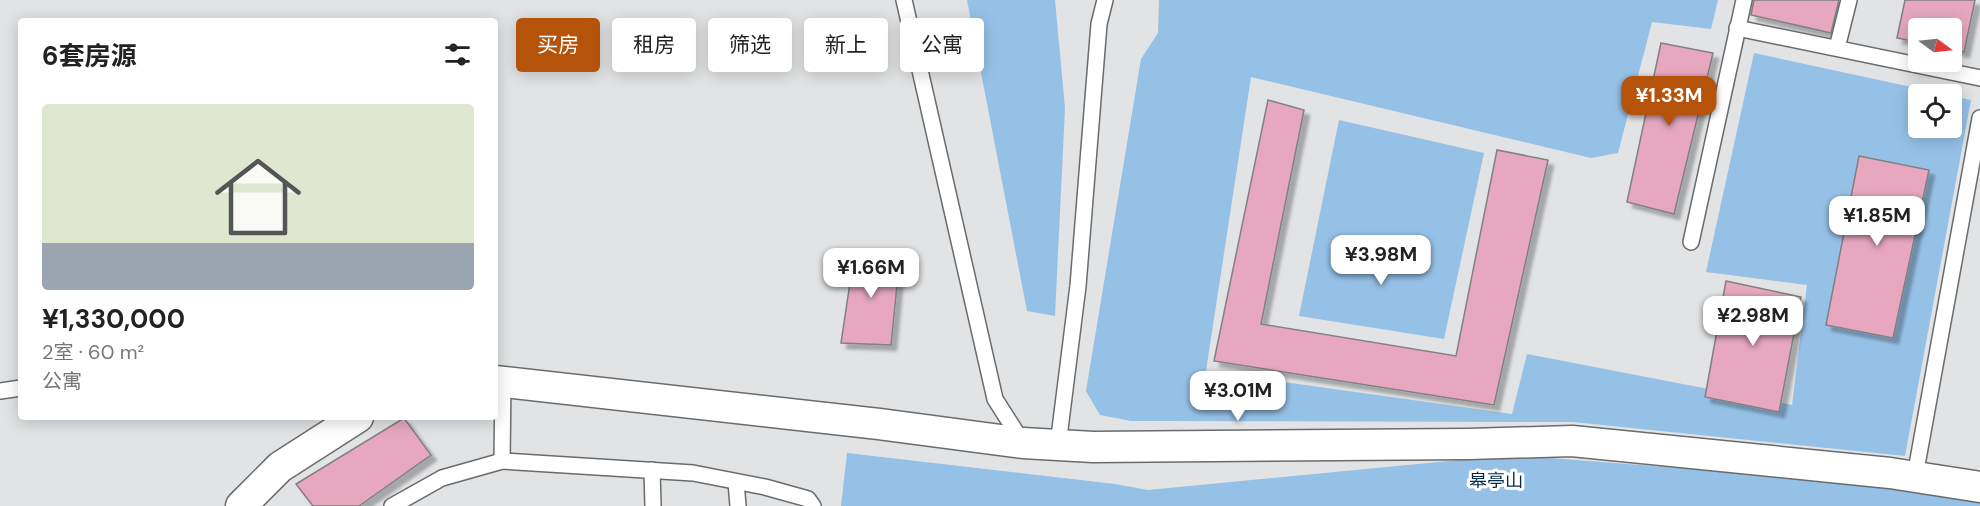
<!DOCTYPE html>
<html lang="zh">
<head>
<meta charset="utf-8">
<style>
	body { margin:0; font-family:"DM Sans","Noto Sans SC",sans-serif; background:#f6f6f6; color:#222; height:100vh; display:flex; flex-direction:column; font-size:22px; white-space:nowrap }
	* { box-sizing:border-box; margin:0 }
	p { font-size:20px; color:#767676 }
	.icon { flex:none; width:33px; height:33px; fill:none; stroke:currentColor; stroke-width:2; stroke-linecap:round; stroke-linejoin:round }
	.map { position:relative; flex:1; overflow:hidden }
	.drawer { position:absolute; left:18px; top:18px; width:480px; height:402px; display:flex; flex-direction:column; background:#fff; border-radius:6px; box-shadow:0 3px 15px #0003 }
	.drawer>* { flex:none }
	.banner { position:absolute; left:516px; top:18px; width:570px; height:54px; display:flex; gap:12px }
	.needle { width:39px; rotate:105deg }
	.buttons { position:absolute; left:1908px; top:18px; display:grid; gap:12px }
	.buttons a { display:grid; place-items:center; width:54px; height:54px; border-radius:6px; background:#fff; box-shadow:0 3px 15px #0003; font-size:30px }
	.price { position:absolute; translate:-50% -51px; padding:0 14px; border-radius:12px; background:#fff; color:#222; font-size:20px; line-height:39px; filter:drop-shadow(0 2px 3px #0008) }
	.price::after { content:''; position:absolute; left:50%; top:36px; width:18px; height:14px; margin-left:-9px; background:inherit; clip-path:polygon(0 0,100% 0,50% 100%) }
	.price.current { background:#b45309; color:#fff }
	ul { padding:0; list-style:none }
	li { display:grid; align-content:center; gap:12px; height:318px; padding:0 24px }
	li span { display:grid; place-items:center; height:186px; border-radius:6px; color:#555 }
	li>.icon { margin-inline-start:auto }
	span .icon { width:108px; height:108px; fill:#fffc; stroke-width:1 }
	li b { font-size:26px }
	h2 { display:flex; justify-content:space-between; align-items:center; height:72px; padding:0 24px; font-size:26px }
	.tag { padding:0 21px; border-radius:6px; background:#fff; box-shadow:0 3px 15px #0003; font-size:21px; line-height:54px }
	.tag.current { background:#b45309; color:#fff }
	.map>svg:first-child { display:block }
	.green { fill:#96c1e7 }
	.building { fill:#e6a7bf; stroke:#828081; stroke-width:1.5; filter:url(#shadow) }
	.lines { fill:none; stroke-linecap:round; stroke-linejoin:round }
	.service-casing { stroke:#6a6b6c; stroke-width:18 }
	.minor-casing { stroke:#6a6b6c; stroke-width:33 }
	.service { stroke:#fff; stroke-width:15 }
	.minor { stroke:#fff; stroke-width:30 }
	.labels { text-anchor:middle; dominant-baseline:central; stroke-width:6; stroke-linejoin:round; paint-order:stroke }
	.park-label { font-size:18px; fill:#052c48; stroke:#fff }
</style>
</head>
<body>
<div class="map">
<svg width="1980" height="506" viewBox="0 0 1980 506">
	<defs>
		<filter id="shadow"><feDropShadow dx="5.5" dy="5.5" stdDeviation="1.5" flood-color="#0004"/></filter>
	</defs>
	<rect width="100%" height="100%" fill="#e1e3e4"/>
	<!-- green -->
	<g class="green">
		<polygon points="967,0 1055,0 1065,108 1055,316 1027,311"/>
		<polygon points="1159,0 1718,0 1711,29 1652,22 1618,153 1591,158 1251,77 1206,371 1512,414 1527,354 1792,405 1807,285 1706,272 1754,53 1944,94 1918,94 1918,128 1952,128 1952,96 1971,100 1905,456 1573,422 1131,421 1100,415 1086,391 1141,59 1158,33"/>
		<polygon points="1339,120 1484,153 1444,339 1299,316"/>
		<polygon points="847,453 1115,484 1148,490 1511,455 1965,490 1980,496 1980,506 841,506"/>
	</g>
	<!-- building -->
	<g class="building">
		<polygon points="1754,0 1839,0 1831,33 1751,15"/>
		<polygon points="1905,0 1975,0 1964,52 1952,49 1952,28 1918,28 1918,42 1897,38"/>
		<polygon points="1661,43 1713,53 1674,214 1627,202"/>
		<polygon points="1268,100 1304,110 1261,324 1456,356 1497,150 1548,160 1494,405 1214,361"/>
		<polygon points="1859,156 1929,170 1893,338 1826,325"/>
		<polygon points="855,249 900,255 891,345 841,343"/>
		<polygon points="1726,281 1801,297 1779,412 1705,397"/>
		<polygon points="404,418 431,455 359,506 313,506 296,484"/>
	</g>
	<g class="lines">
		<!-- service casing -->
		<g class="service-casing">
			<g id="service">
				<polyline points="904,0 995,399 1023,443"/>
				<polyline points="1737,28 1980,78"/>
				<polyline points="1837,48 1849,0"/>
				<polyline points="1691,242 1744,0"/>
				<polyline points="503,381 502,461 693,473 765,487 808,499 813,506"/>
				<polyline points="0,391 21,388"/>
				<polyline points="1058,445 1078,286 1099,24 1105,0"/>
				<polyline points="652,470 653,506"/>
				<polyline points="1915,476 1980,118"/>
				<polyline points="736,482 738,506"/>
				<polyline points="392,506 442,478 502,461"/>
			</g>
		</g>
		<!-- minor casing -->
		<g class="minor-casing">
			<g id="minor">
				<polyline points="495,381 879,424 1023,443 1093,447 1469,444 1572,441 1890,473 1980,487"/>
				<polyline points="241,506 280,467 358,417"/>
			</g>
		</g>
		<!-- service -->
		<use href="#service" class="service"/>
		<!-- minor -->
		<use href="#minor" class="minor"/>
	</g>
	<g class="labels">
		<!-- park labels -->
		<g class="park-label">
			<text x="1496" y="481">皋亭山</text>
		</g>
	</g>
</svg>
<div class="buttons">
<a><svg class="needle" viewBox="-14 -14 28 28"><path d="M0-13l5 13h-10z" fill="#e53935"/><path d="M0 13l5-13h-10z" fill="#767676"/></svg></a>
<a><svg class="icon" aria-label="locate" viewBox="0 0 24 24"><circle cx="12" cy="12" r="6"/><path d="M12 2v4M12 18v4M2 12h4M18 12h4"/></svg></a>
</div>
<b class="price current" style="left:1669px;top:127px">¥1.33M</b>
<b class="price" style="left:1877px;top:247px">¥1.85M</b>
<b class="price" style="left:1381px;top:286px">¥3.98M</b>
<b class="price" style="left:871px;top:299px">¥1.66M</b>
<b class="price" style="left:1753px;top:347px">¥2.98M</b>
<b class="price" style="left:1238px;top:422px">¥3.01M</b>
<div class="banner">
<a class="tag current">买房</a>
<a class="tag">租房</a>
<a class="tag">筛选</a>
<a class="tag">新上</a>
<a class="tag">公寓</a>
</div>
<section class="drawer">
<h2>6套房源<svg class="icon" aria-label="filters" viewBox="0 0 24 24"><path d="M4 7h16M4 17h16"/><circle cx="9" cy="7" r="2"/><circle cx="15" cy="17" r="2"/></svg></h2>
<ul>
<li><span style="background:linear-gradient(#dfe7d0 75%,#9aa5b1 0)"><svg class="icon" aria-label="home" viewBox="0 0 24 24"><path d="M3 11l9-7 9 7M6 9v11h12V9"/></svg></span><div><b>¥1,330,000</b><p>2室 · 60 m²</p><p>公寓</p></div></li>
</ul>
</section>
</div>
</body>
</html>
